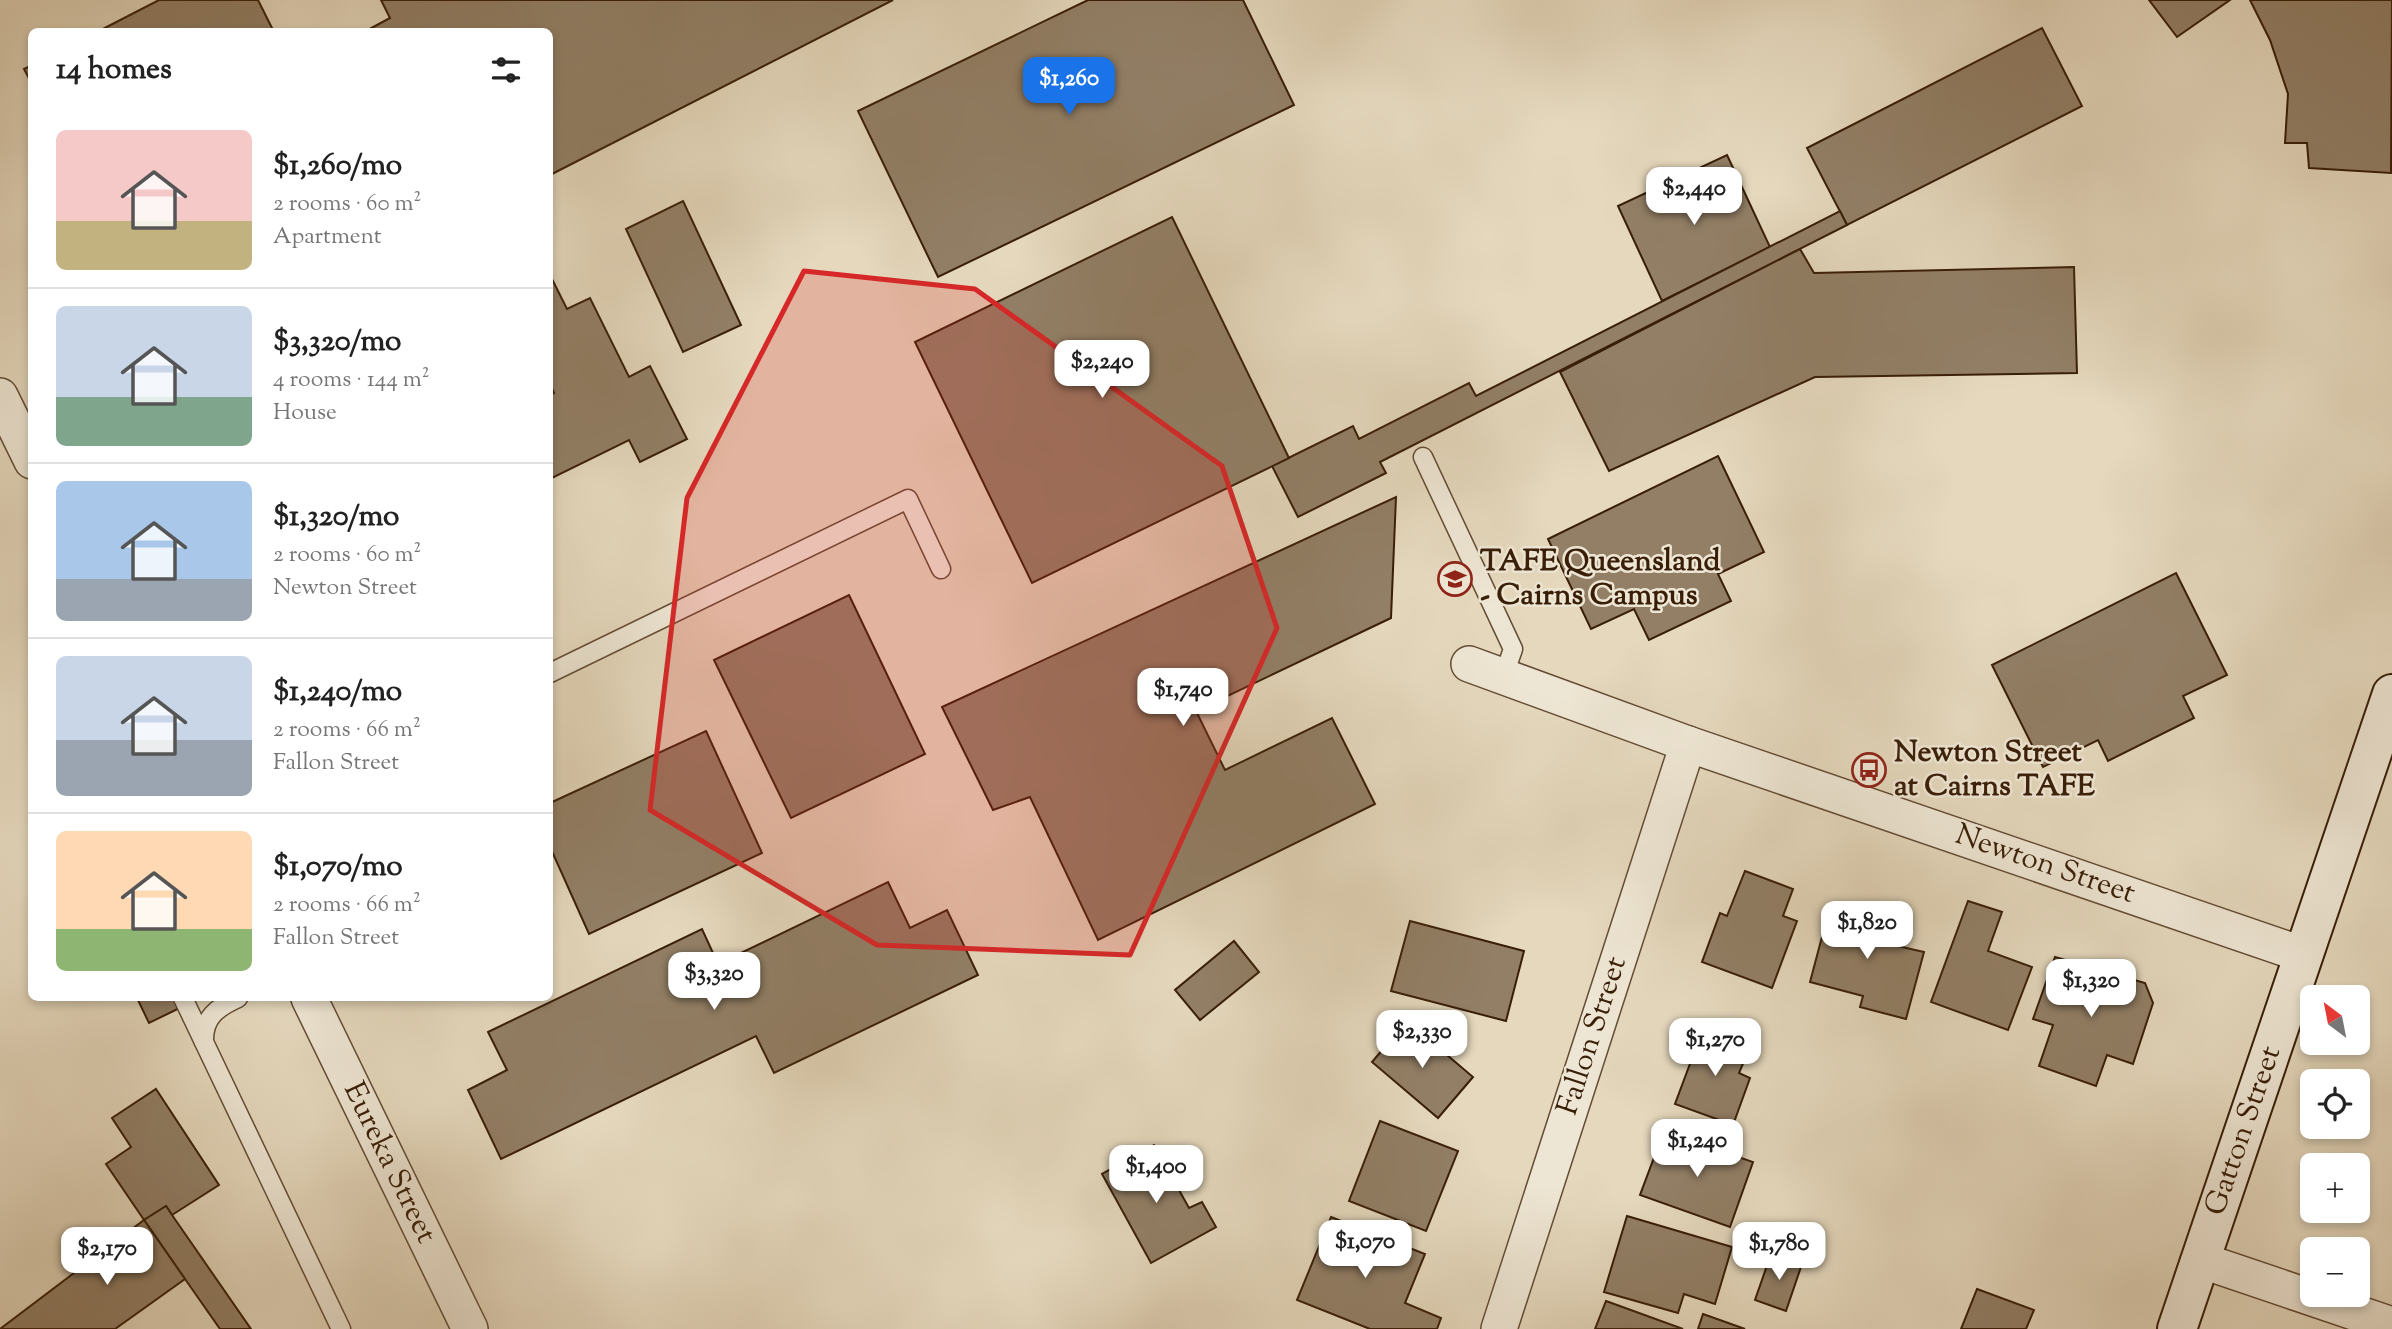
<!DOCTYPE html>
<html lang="en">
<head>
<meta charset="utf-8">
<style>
	body { margin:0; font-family:"Sorts Mill Goudy",serif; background:#f6f6f6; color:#222; height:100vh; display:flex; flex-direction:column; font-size:26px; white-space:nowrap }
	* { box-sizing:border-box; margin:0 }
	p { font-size:23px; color:#767676 }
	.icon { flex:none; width:38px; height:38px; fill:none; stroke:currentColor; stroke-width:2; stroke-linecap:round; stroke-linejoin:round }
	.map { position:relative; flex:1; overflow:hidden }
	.drawer { position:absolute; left:28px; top:28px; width:525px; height:973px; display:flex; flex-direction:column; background:#fff; border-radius:10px; box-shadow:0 4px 10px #0003 }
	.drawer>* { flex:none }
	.needle { width:46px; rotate:328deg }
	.buttons { position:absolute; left:2300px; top:985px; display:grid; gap:14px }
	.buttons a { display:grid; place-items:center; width:70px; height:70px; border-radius:10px; background:#fff; box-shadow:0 4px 10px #0003; font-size:35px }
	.price { position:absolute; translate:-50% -60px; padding:0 16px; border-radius:14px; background:#fff; color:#222; font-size:23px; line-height:46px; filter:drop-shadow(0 2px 4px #0008) }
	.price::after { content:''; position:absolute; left:50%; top:42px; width:21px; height:16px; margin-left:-10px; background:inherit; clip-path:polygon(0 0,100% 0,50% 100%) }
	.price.on { background:#1a73e8; color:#fff }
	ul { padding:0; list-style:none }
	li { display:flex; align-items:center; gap:21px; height:175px; padding:0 28px }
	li+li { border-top:2px solid #e0e0e0 }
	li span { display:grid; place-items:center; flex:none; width:196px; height:140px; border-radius:10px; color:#555 }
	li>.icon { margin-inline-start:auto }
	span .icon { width:84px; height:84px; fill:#fffc; stroke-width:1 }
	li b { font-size:30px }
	h2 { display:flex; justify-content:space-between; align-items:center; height:84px; padding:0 28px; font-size:30px }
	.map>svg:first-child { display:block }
	.building { fill:#927f66; stroke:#391e07; stroke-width:2 }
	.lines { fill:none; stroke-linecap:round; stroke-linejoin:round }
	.lane-casing { stroke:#644c34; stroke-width:21 }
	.street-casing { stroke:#644c34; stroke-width:38 }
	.secondary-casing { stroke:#391e07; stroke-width:42 }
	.lane { stroke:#eee6d4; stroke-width:18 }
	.street { stroke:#eee6d4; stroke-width:35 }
	.secondary { stroke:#eee6d4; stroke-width:38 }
	.marked { fill:#d62828; fill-opacity:0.2; stroke:#d62828; stroke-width:5; stroke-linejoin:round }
	.labels { text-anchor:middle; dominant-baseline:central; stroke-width:5; stroke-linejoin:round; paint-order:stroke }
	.poi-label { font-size:30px; font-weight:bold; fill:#391e07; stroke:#eee6d4; text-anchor:start }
	.street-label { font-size:30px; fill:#391e07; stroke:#eee6d4 }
</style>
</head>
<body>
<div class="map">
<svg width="2392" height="1329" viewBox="0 0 2392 1329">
	<rect width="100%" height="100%" fill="#e5d8bd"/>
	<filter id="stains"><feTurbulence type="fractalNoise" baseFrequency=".00286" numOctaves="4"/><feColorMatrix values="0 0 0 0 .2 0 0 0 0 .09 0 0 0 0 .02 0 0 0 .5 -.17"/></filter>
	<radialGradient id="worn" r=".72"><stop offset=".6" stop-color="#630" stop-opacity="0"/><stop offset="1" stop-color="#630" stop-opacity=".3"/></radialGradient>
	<!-- building -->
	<g class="building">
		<polygon points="159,0 258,0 274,32 97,32"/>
		<polygon points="381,0 893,0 550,175 550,32 364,32 390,18"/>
		<polygon points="1088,0 1243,0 1294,105 938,277 858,111"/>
		<polygon points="2149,0 2230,0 2177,37"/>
		<polygon points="2250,0 2392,0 2391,173 2309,168 2307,143 2285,143 2288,94 2270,40"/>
		<polygon points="2042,28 2082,106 1847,225 1807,148"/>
		<polygon points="32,65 32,84 24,69"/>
		<polygon points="1727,155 1770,247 1662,301 1618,206"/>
		<polygon points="683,201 741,325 683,352 626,229"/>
		<polygon points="1840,211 1847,225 1380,462 1386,473 1298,517 1272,466 1353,426 1359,439 1469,383 1476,396"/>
		<polygon points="1172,217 1289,458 1032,583 915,342"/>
		<polygon points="1800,249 1814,273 2074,267 2077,373 1815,377 1609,471 1560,372"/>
		<polygon points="551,277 567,309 590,298 629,377 650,366 687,439 640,462 629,440 550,479 550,396 554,393 550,384"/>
		<polygon points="1718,456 1764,552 1718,574 1731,601 1649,640 1634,609 1591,629 1548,539"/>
		<polygon points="1396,497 1391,618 1196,711 1225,770 1332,718 1375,804 1098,940 1030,797 993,810 942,707"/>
		<polygon points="2176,573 2227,675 2183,696 2194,718 2108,761 2098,740 2043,767 1992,665"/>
		<polygon points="849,595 925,754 791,818 714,660"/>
		<polygon points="706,731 762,853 589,934 550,847 550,803"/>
		<polygon points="1745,871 1793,889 1783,916 1797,921 1772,988 1702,962 1720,913 1727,916"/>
		<polygon points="888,882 910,928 947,910 978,975 774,1073 756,1036 501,1159 468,1090 507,1070 488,1032 702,929 718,964"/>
		<polygon points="1968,901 2002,912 1988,951 2032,967 2008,1030 1931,1002"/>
		<polygon points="1831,903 1896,919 1889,944 1924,952 1906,1019 1860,1007 1863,996 1810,982"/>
		<polygon points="1410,921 1524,951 1506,1021 1391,991"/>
		<polygon points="1234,941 1259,972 1200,1020 1175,990"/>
		<polygon points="2055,957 2145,983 2153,1003 2133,1064 2107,1055 2096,1086 2039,1066 2053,1025 2033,1019"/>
		<polygon points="137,998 200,998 149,1023"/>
		<polygon points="1407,1021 1473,1077 1438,1118 1372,1062"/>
		<polygon points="1703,1029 1750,1047 1739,1073 1750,1078 1733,1125 1675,1104"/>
		<polygon points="156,1089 219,1185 172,1215 166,1206 144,1220 106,1164 131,1147 112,1118"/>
		<polygon points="1380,1121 1458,1151 1426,1231 1349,1201"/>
		<polygon points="1664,1131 1753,1162 1730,1227 1640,1195"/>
		<polygon points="1154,1145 1189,1208 1202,1202 1216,1227 1151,1263 1102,1174"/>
		<polygon points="166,1206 172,1215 251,1329 220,1329 185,1279 144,1220"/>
		<polygon points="1627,1216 1732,1247 1715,1304 1684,1294 1678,1313 1604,1292"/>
		<polygon points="1331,1217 1425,1254 1405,1303 1441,1318 1437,1329 1370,1329 1297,1300"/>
		<polygon points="144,1220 185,1279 115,1329 0,1329"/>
		<polygon points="1771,1254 1802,1264 1786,1311 1755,1300"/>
		<polygon points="1977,1289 2034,1310 2026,1329 1961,1329"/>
		<polygon points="1606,1301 1683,1329 1595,1329"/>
		<polygon points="1703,1314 1745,1329 1698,1329"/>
	</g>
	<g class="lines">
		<!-- lane casing -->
		<g class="lane-casing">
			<g id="lane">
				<polyline points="1423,457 1513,649 1504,675"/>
				<polyline points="550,673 908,499 941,569"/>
				<polyline points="183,998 204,1042"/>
				<path d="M238,998C218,1007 203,1017 204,1042L341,1329"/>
			</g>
		</g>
		<!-- street casing -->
		<g class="street-casing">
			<g id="street">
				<polyline points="0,396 32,461"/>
				<polyline points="1469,664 1688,744 2304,955"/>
				<polyline points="309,998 470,1329"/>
				<polyline points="2200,1260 2392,1325"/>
				<polyline points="1499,1329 1688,744"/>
			</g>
		</g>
		<!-- secondary casing -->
		<g class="secondary-casing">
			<polyline id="secondary" points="2177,1329 2392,694"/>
		</g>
		<!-- lane -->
		<use href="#lane" class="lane"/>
		<!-- street -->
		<use href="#street" class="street"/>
		<!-- secondary -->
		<use href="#secondary" class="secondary"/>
	</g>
	<!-- marked area -->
	<path class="marked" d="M804,271L975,289L1222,466L1277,628L1130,955L877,945L650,810L687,498Z"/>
	<!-- icons -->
	<defs>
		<g id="university-ring" transform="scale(1.75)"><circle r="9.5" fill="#eee6d4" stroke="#8f2418" stroke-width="1.5"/><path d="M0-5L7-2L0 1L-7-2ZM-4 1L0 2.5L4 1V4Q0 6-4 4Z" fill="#8f2418"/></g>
		<g id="bus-ring" transform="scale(1.75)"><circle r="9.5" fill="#eee6d4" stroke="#8f2418" stroke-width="1.5"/><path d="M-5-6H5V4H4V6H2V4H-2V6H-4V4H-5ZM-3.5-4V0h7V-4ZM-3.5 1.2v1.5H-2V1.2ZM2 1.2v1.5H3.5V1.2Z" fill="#8f2418"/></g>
	</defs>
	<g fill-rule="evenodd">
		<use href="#university-ring" x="1455" y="579"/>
		<use href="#bus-ring" x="1869" y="770"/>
	</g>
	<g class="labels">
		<!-- poi labels -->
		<g class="poi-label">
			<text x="1480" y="562">TAFE Queensland<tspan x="1480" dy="34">- Cairns Campus</tspan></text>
			<text x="1894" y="753">Newton Street<tspan x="1894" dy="34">at Cairns TAFE</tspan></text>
		</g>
		<!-- street labels -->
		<g class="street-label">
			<text transform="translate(2045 865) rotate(19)">Newton Street</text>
			<text transform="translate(1593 1036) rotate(-72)">Fallon Street</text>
			<text transform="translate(2244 1131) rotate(-71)">Gatton Street</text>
			<text transform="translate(389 1163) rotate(64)">Eureka Street</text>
		</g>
	</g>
	<rect width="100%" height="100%" filter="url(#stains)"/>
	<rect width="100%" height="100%" fill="url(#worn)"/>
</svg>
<div class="buttons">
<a><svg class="needle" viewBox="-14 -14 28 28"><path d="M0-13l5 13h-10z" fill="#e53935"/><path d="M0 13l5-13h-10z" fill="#767676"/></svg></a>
<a><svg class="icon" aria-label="locate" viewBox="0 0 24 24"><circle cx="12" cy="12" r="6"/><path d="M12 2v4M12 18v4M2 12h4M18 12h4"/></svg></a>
<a>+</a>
<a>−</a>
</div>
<b class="price on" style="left:1069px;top:117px">$1,260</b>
<b class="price" style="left:1694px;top:227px">$2,440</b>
<b class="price" style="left:1102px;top:400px">$2,240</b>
<b class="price" style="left:1183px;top:728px">$1,740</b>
<b class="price" style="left:1867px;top:961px">$1,820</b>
<b class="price" style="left:714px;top:1012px">$3,320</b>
<b class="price" style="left:2091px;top:1019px">$1,320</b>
<b class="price" style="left:1422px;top:1070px">$2,330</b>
<b class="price" style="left:1715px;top:1078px">$1,270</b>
<b class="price" style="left:1697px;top:1179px">$1,240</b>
<b class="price" style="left:1156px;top:1205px">$1,400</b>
<b class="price" style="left:1365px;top:1280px">$1,070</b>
<b class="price" style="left:1779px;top:1282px">$1,780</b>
<b class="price" style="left:107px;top:1287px">$2,170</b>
<section class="drawer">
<h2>14 homes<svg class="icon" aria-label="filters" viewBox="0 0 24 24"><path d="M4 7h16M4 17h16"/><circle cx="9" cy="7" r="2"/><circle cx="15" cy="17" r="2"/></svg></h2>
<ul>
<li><span style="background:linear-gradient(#f6c9c9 65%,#c2b280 0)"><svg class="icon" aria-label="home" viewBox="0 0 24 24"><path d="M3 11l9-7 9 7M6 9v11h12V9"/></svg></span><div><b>$1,260/mo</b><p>2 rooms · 60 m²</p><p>Apartment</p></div></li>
<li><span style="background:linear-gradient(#c9d6e8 65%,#7fa58c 0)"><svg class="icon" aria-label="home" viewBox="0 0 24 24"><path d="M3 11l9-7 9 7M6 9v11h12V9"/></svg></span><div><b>$3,320/mo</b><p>4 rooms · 144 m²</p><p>House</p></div></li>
<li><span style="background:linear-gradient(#a9c7e8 70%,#9aa5b1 0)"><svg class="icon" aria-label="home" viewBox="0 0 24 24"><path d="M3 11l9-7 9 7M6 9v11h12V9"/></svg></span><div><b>$1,320/mo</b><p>2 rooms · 60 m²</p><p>Newton Street</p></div></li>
<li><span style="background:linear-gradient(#c9d6e8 60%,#9aa5b1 0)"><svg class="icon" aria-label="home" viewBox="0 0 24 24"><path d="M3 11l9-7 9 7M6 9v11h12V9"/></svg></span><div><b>$1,240/mo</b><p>2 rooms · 66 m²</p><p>Fallon Street</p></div></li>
<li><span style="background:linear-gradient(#ffd9b3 70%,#8fb573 0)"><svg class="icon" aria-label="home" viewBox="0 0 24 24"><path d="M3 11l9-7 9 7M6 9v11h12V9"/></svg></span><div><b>$1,070/mo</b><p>2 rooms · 66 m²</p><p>Fallon Street</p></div></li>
</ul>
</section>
</div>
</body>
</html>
